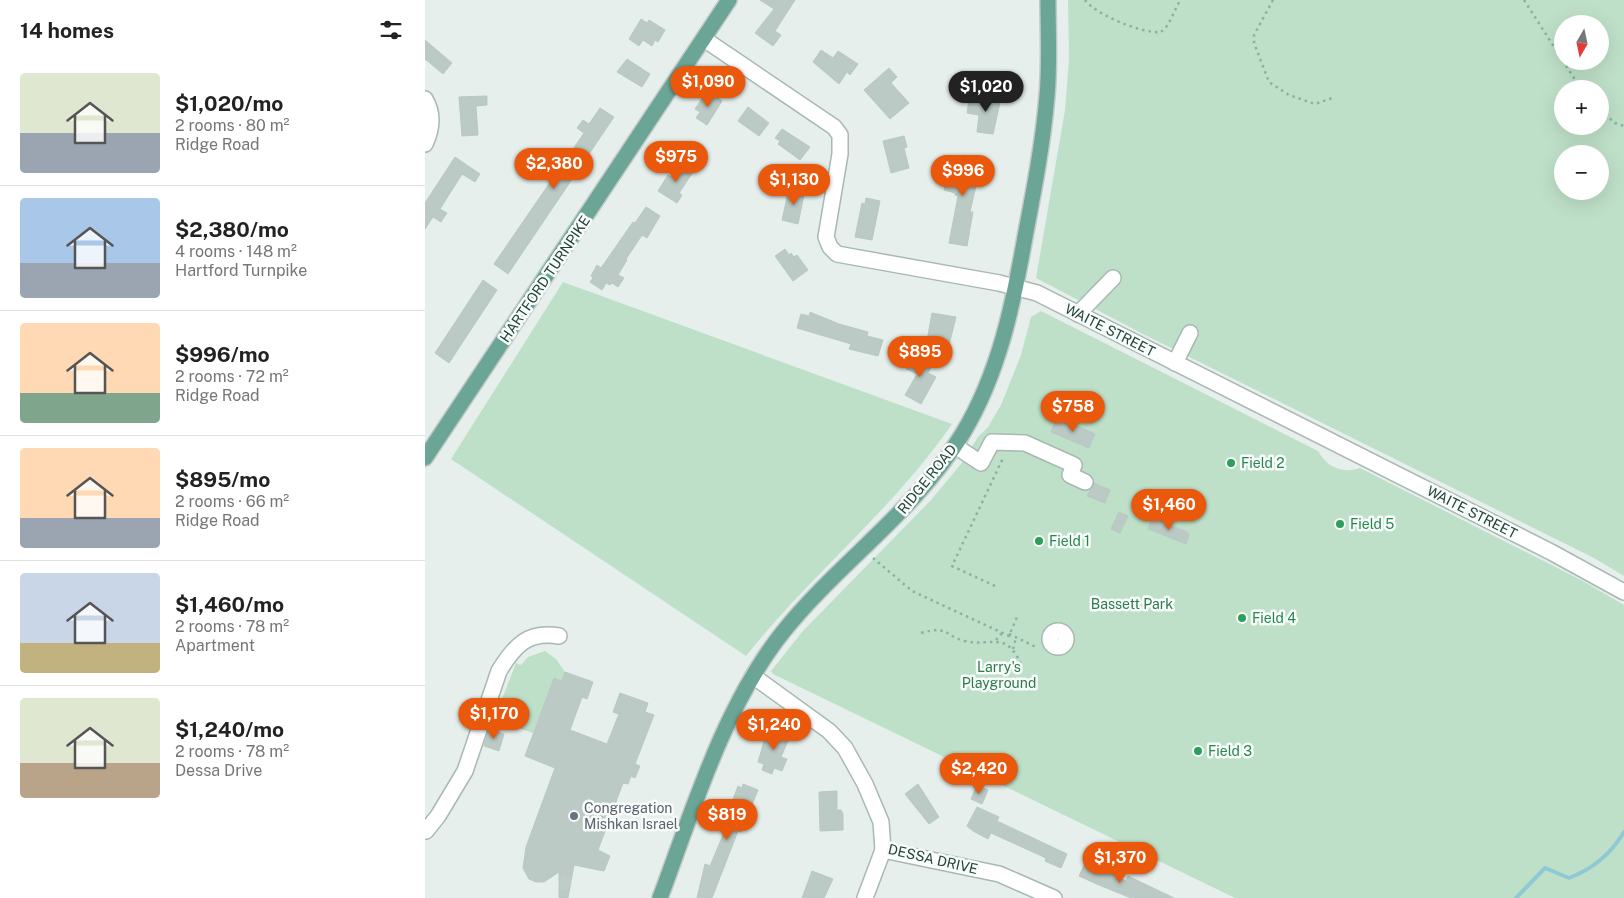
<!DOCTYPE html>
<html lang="en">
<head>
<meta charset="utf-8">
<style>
	body { margin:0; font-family:"Public Sans",sans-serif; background:#f2f2f2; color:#222; height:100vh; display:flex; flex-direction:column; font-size:19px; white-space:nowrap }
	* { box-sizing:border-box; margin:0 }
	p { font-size:16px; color:#767676 }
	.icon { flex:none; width:28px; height:28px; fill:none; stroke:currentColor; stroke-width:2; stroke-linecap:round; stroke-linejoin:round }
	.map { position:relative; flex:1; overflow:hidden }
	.panel { display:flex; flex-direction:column; background:#fff; width:425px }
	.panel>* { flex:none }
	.needle { width:32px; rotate:189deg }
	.tools { position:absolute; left:1129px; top:15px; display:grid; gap:10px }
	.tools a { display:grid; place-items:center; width:55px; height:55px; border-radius:50%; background:#fff; box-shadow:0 5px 20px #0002; font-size:25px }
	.price { position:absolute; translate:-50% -42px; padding:0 11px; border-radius:18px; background:#ea580c; color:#fff; font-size:16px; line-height:32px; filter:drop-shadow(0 1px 2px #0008) }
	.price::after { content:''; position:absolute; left:50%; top:30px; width:15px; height:11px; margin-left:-8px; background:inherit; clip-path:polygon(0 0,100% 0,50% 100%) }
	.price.selected { background:#222; color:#fff }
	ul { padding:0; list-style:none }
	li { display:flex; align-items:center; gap:15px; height:125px; padding:0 20px }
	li+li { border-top:1px solid #e0e0e0 }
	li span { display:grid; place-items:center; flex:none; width:140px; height:100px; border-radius:5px; color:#555 }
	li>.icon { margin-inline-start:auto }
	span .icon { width:60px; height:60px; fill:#fffc; stroke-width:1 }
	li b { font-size:21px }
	h2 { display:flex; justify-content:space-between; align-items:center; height:60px; padding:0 20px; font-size:21px }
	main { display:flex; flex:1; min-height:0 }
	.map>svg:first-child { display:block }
	.green { fill:#bfe0c8; fill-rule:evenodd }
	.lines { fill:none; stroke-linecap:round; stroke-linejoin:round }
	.stream { stroke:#8ec9d4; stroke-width:4 }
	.building { fill:#bbcac4; stroke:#b8c9c2 }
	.minor-tunnel { stroke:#bfccc8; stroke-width:15; stroke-dasharray:15 8; stroke-linecap:butt }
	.minor-casing { stroke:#a8b8b2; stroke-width:18 }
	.major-casing { stroke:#c2cac8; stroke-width:18 }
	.path { stroke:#86b3a5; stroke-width:2.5; stroke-dasharray:2.5 4; stroke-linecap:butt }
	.minor { stroke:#fff; stroke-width:15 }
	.major { stroke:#6aa596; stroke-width:15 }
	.leisure-dot { fill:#2e9e5b; stroke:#f7fbf9; stroke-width:2 }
	.worship-dot { fill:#6b7280; stroke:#f7fbf9; stroke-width:2 }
	.labels { text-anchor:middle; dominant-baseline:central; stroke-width:5; stroke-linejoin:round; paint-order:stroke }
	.street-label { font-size:14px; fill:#24423a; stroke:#f7fbf9 }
	.leisure-label { font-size:14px; fill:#27864d; stroke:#f7fbf9; text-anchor:start }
	.park-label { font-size:14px; fill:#2d7a4b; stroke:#f7fbf9 }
	.worship-label { font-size:14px; fill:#5b616d; stroke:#f7fbf9; text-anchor:start }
</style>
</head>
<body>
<main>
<section class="panel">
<h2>14 homes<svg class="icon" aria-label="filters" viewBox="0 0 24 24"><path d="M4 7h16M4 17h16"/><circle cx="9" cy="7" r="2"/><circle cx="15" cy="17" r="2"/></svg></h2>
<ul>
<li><span style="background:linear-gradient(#dfe7d0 60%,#9aa5b1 0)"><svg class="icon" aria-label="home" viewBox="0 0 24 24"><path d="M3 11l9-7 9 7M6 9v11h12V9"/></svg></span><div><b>$1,020/mo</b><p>2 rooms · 80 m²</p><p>Ridge Road</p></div></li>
<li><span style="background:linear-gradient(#a9c7e8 65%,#9aa5b1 0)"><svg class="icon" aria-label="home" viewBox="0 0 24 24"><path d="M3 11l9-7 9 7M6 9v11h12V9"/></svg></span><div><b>$2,380/mo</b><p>4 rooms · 148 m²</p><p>Hartford Turnpike</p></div></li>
<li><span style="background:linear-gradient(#ffd9b3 70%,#7fa58c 0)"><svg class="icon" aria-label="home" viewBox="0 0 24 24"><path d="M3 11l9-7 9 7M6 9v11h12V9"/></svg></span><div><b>$996/mo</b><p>2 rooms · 72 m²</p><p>Ridge Road</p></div></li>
<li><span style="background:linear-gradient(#ffd9b3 70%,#9aa5b1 0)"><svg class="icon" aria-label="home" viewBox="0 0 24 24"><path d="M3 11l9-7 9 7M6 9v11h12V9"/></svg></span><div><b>$895/mo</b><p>2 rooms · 66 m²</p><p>Ridge Road</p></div></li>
<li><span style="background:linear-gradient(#c9d6e8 70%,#c2b280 0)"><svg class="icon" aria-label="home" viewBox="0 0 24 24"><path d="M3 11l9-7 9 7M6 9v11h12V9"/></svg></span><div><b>$1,460/mo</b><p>2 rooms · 78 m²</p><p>Apartment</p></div></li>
<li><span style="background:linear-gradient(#dfe7d0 65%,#b9a48a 0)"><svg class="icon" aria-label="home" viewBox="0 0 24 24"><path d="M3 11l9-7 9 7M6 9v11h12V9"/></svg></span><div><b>$1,240/mo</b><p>2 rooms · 78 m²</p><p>Dessa Drive</p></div></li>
</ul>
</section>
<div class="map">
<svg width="1199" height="898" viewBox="0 0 1199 898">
	<rect width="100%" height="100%" fill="#e6efeb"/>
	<!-- green -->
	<g class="green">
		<path d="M643,0H1199V576L1169,558L718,334L611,278L640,110L644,59ZM1138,24H1175V61H1138ZM1138,89H1175V126H1138ZM1138,154H1175V191H1138Z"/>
		<path d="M138,282L527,424C468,510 385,575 321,656L26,459Z"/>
		<path d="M616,311L893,451C902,467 917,474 935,468L1156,580L1199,605V898H810L348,674L346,671L377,632L506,500L536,464L553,437L563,427L576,405L596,355L606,317Z"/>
		<polygon points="120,651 131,659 140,672 137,681 129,678 108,733 93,728 87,716 72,712 91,663 96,665 103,657"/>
	</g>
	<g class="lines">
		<!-- stream -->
		<path class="stream" d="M1091,898L1120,868L1144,878C1168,869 1186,854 1199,832"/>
	</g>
	<!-- building -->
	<g class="building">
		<polygon points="335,0 370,0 350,31 356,35 348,46 330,33 349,9"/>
		<polygon points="216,19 222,23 224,20 240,30 233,42 230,40 227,46 218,40 214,46 204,39"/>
		<polygon points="0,40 27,63 18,74 0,59"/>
		<polygon points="396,50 408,58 413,51 433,64 425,75 422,72 414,84 388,62"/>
		<polygon points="202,59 225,74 217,87 192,72"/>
		<polygon points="464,68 472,77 466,83 484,103 465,119 439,90"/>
		<polygon points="282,91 297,101 282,125 271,118 275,112 270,109"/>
		<polygon points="557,95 576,98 568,134 552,132 554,115 542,113 544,101 555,103"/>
		<polygon points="62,96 62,105 51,106 53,135 37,136 34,97"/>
		<polygon points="323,107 344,123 334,136 313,121"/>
		<polygon points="175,108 189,117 83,274 69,264 159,133 152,128 158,120 164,124"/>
		<polygon points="357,129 385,147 375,160 353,144 355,141 350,138"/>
		<polygon points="479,136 482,147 479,148 484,168 466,173 458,141"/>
		<polygon points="538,155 557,159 545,212 548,212 542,246 524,243 533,196 530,195 530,193 519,190 523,171 532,173"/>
		<polygon points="30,157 55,174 50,182 37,174 15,209 22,213 16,222 8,217 0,229 0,203"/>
		<polygon points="255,163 268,172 254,193 257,195 252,203 233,191 243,175 246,177"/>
		<polygon points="367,187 378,190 377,195 379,195 373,224 357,220 363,193 366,194"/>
		<polygon points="441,198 455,201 447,240 430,237 437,203 440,204"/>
		<polygon points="221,207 235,216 222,238 217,235 201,259 202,260 193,275 199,278 193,287 187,283 185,285 181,283 177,290 165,282 168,278 166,276 172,265 176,268 208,222 210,223"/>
		<polygon points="360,249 364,255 366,253 369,257 372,255 383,270 368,281 350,256"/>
		<polygon points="58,280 72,290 24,363 10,353"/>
		<polygon points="385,312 414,324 443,332 442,336 458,340 453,356 424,349 426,344 372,328 376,314 384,316"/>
		<polygon points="507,313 531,317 524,345 502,341"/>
		<polygon points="491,351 502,358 500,361 507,365 503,373 511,377 496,404 480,395 492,374 481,369"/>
		<polygon points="632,417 670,434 664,448 626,432"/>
		<polygon points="669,483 685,490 680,503 662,496"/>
		<polygon points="694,512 703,516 695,533 686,529"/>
		<polygon points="727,518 762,532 764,535 761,544 723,529"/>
		<polygon points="140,672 168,682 162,699 157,697 145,730 182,744 194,714 188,712 195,693 223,703 220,712 229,715 210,764 215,766 210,778 206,776 203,784 198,783 173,850 185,856 179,871 149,865 143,898 134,898 134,872 119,882 111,882 104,879 98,868 101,847 130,768 100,756 129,678 137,681"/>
		<polygon points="343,728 365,736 356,757 362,759 357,771 349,768 347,774 337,770 339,764 333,762"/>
		<polygon points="64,729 79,734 74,751 59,746"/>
		<polygon points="318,784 333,790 316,832 313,831 287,898 272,898 280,864 285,866 311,804 307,802 313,786 317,788"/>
		<polygon points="493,784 514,817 504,824 480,794"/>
		<polygon points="552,785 563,790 557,804 546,799"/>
		<polygon points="412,791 412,810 416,810 418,814 418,830 395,831 394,792"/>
		<polygon points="552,807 574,817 572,821 642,854 636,868 620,861 621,858 566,833 563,839 548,831 542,826"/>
		<polygon points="661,861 701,881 703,876 749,898 706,898 674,885 654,876"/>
		<polygon points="387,871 408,879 399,898 377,898"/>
	</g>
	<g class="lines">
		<!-- minor-tunnel -->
		<polyline class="minor-tunnel" points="135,882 145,884"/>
		<!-- minor casing -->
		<g class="minor-casing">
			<g id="minor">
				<polyline points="279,39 409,127 415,135 415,154 401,237 405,247 412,254 574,283 612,293 1126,552 1199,592"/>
				<path d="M0,99C9,114 7,129 0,144"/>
				<polyline points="653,314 688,278"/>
				<polyline points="750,363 765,333"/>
				<polyline points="530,446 556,463 567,442 600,443 649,465 645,475 660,482"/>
				<circle cx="633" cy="639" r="8"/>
				<polyline points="328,676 404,731 420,748 440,784 456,822 458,850 574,874 629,898"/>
				<path d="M1,831L13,816L40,771L74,671C90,645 103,631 134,636"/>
				<polyline points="440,898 458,850"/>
			</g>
		</g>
		<!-- major casing -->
		<g class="major-casing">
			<g id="major">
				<polyline points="0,458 304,0"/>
				<path d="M235,898C268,810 299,706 358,632C414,562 491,511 538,433C574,373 588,305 600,237C609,190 618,143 622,96C625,64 623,32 623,0"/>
			</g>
		</g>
		<!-- path -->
		<g class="path">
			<path d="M660,0C671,15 718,34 736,32L743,25L755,0"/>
			<polyline points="848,0 829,35 829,43 844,82 864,95 890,104 910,97"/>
			<polyline points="1099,0 1156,89"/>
			<polyline points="1175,110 1190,123 1199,126"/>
			<polyline points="448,558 487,591 584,636 592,617"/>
			<polyline points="570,586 527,566 579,456"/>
			<path d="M496,633C524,625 519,636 540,641C568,647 580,630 596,664"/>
			<polyline points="584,634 611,647"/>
			<polyline points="571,640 577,633"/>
			<polyline points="588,649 591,638"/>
		</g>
		<!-- minor -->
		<use href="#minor" class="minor"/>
		<!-- major -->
		<use href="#major" class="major"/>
	</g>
	<!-- markers -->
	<g class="leisure-dot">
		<circle cx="806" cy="463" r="5"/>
		<circle cx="915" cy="524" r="5"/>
		<circle cx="614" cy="541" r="5"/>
		<circle cx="817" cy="618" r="5"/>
		<circle cx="773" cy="751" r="5"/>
	</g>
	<circle class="worship-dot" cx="149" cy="816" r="5"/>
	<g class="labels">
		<!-- street labels -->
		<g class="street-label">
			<text transform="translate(120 279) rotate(-56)">HARTFORD TURNPIKE</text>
			<text transform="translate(685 330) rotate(27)">WAITE STREET</text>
			<text transform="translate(502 479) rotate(-51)">RIDGE ROAD</text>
			<text transform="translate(1047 512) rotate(27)">WAITE STREET</text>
			<text transform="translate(508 859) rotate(13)">DESSA DRIVE</text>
		</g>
		<!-- leisure labels -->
		<g class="leisure-label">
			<text x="816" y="463">Field 2</text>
			<text x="925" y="524">Field 5</text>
			<text x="624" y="541">Field 1</text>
			<text x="827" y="618">Field 4</text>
			<text x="783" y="751">Field 3</text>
		</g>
		<!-- park labels -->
		<g class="park-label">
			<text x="707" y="604">Bassett Park</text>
			<text x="574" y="667">Larry's<tspan x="574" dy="16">Playground</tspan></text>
		</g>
		<!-- worship labels -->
		<g class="worship-label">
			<text x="159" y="808">Congregation<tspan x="159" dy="16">Mishkan Israel</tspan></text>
		</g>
	</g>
</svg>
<div class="tools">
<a><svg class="needle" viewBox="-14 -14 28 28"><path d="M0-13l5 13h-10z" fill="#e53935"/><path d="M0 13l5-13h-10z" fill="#767676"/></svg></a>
<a>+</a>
<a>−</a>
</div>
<b class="price" style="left:283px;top:108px">$1,090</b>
<b class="price selected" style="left:561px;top:113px">$1,020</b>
<b class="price" style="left:251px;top:183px">$975</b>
<b class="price" style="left:129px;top:190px">$2,380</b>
<b class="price" style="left:538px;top:197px">$996</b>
<b class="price" style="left:369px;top:206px">$1,130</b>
<b class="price" style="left:495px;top:378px">$895</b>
<b class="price" style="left:648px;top:433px">$758</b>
<b class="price" style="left:744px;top:531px">$1,460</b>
<b class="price" style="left:69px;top:740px">$1,170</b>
<b class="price" style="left:349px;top:751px">$1,240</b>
<b class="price" style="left:554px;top:795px">$2,420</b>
<b class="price" style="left:302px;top:841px">$819</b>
<b class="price" style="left:695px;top:884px">$1,370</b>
</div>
</main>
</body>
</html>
